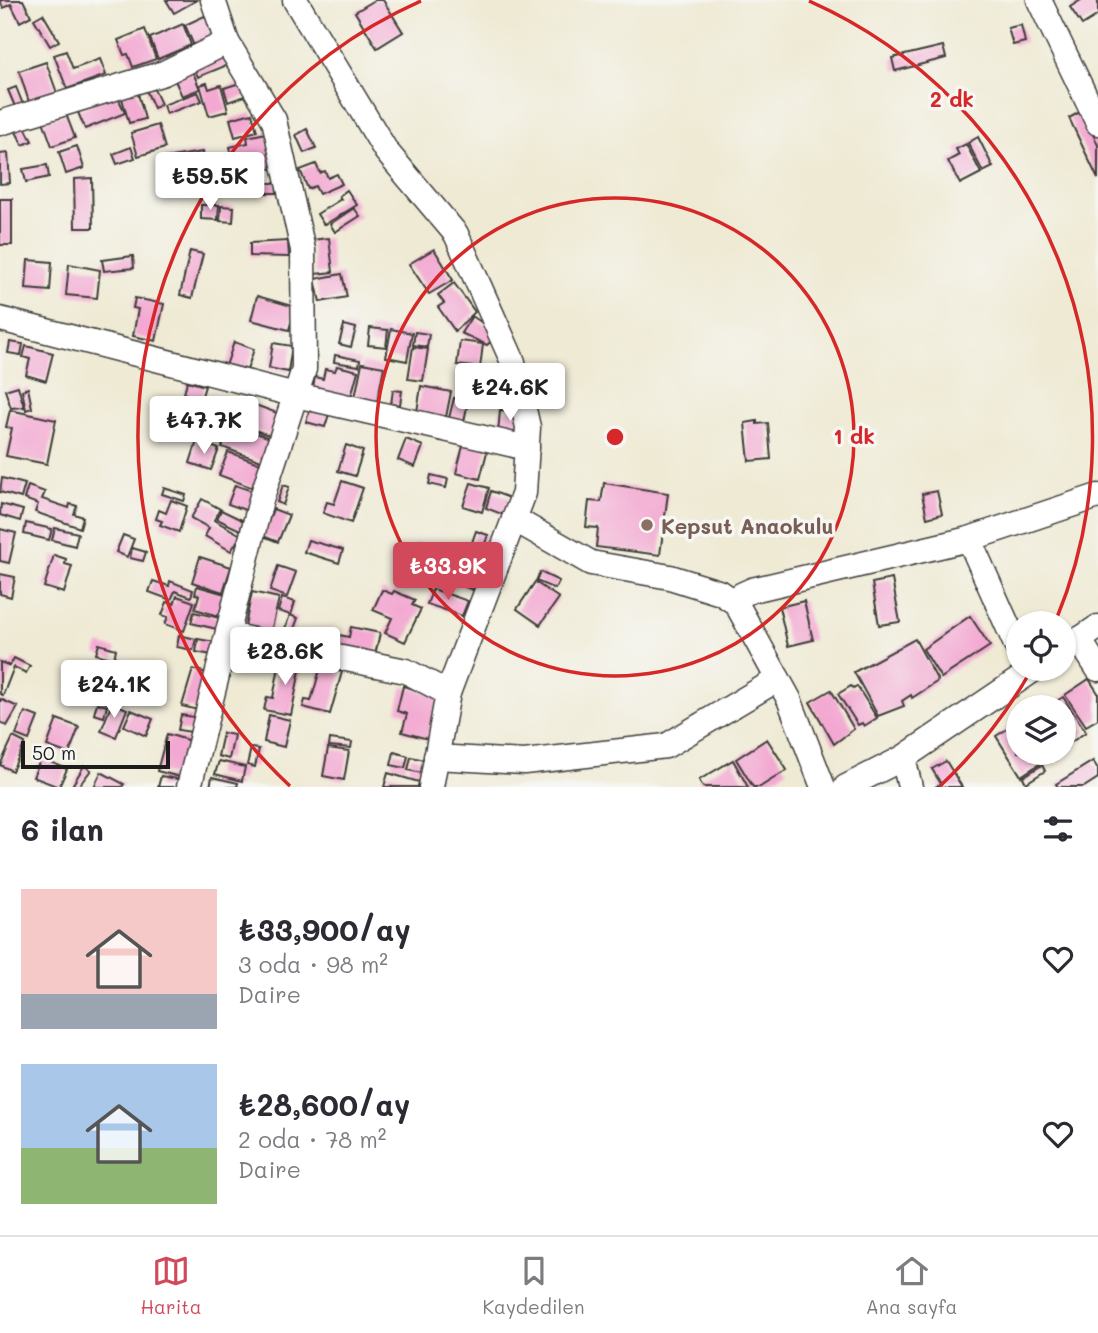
<!DOCTYPE html>
<html lang="tr">
<head>
<meta charset="utf-8">
<style>
	body { margin:0; font-family:Mali,sans-serif; background:#f2f2f3; color:#2b2b33; height:100vh; display:flex; flex-direction:column; font-size:26px; white-space:nowrap }
	* { box-sizing:border-box; margin:0 }
	p { font-size:23px; color:#7c7c81 }
	.icon { flex:none; width:38px; height:38px; fill:none; stroke:currentColor; stroke-width:2; stroke-linecap:round; stroke-linejoin:round }
	.map { position:relative; height:787px; overflow:hidden }
	.side { display:flex; flex-direction:column; background:#fff; flex:1 }
	.side>* { flex:none }
	.fabs { position:absolute; left:1006px; top:611px; display:grid; gap:14px }
	.fabs a { display:grid; place-items:center; width:70px; height:70px; border-radius:50%; background:#fff; box-shadow:0 2px 5px #0004; font-size:35px }
	.scale { position:absolute; left:21px; bottom:18px; width:149px; box-sizing:border-box; padding-left:7px; border:4px solid #1c1c1c; border-top:0; font-size:19px; line-height:24px; white-space:nowrap; color:#1c1c1c; -webkit-text-stroke:5px #f6f6f2; paint-order:stroke }
	.price { position:absolute; translate:-50% -60px; padding:0 16px; border-radius:7px; background:#fff; color:#222; font-size:23px; line-height:46px; filter:drop-shadow(0 2px 4px #0008) }
	.price::after { content:''; position:absolute; left:50%; top:42px; width:21px; height:16px; margin-left:-10px; background:inherit; clip-path:polygon(0 0,100% 0,50% 100%) }
	.price.on { background:#d1495b; color:#fff }
	ul { padding:0; list-style:none }
	li { display:flex; align-items:center; gap:21px; height:175px; padding:0 21px }
	li span { display:grid; place-items:center; flex:none; width:196px; height:140px; border-radius:0px; color:#555 }
	li>.icon { margin-inline-start:auto }
	span .icon { width:84px; height:84px; fill:#fffc; stroke-width:1 }
	li b { font-size:30px }
	h2 { display:flex; justify-content:space-between; align-items:center; height:84px; padding:0 21px; font-size:30px }
	.dock { display:flex; justify-content:space-around; align-items:center; height:98px; border-top:2px solid #e1e1e2; background:#fff; font-size:19px; color:#7c7c81 }
	.dock a { display:grid; justify-items:center; gap:4px }
	.dock .on { color:#d1495b }
	.map>svg:first-child { display:block }
	.building { fill:#f3a8d1 }
	.lines { fill:none; stroke-linecap:round; stroke-linejoin:round }
	.minor-casing { stroke:#3c3b38; stroke-width:27 }
	.minor { stroke:#fff; stroke-width:24 }
	.ring { fill:none; stroke:#d62828; stroke-width:3.5 }
	.education-dot { fill:#8d6e63; stroke:#f6f6f2; stroke-width:2.5 }
	.labels { text-anchor:middle; dominant-baseline:central; stroke-width:7; stroke-linejoin:round; paint-order:stroke }
	.education-label { font-size:21px; font-weight:bold; fill:#785e54; stroke:#f6f6f2; text-anchor:start }
	.centre { fill:#d62828; stroke:#f6f6f2; stroke-width:3.5 }
	.ring-label { font-size:21px; text-anchor:middle; font-weight:bold; fill:#d62828; stroke:#f6f6f2; stroke-width:7; stroke-linejoin:round; paint-order:stroke }
</style>
</head>
<body>
<div class="map">
<svg width="1098" height="787" viewBox="0 0 1098 787">
	<rect width="100%" height="100%" fill="#f6f6f2"/>
	<filter id="ink" filterUnits="userSpaceOnUse"><feTurbulence type="fractalNoise" baseFrequency=".0143" numOctaves="2"/><feDisplacementMap in="SourceGraphic" scale="14" xChannelSelector="R" yChannelSelector="G"/><feConvolveMatrix kernelMatrix="1 2 1 2 8 2 1 2 1" color-interpolation-filters="sRGB"/></filter>
	<filter id="wash" filterUnits="userSpaceOnUse"><feTurbulence type="fractalNoise" baseFrequency=".00686" numOctaves="4" result="noise"/><feDisplacementMap in="SourceGraphic" scale="28" xChannelSelector="R" yChannelSelector="G"/><feGaussianBlur stdDeviation="1.57" result="paint"/><feColorMatrix in="noise" values="0 0 0 0 0 0 0 0 0 0 0 0 0 0 0 0 0 1.4 0 .05"/><feComposite in="paint" operator="in"/></filter>
	<g filter="url(#wash)">
		<rect width="100%" height="100%" fill="#efead4"/>
		<g id="blocks">
			<!-- building -->
			<g class="building">
				<polygon points="0,0 23,0 31,16 20,22 11,4 3,8"/>
				<polygon points="166,0 197,0 174,13"/>
				<polygon points="375,0 383,0 403,32 377,48 355,12"/>
				<polygon points="1081,0 1098,0 1098,15 1082,25 1070,7"/>
				<polygon points="211,13 221,33 194,46 185,25"/>
				<polygon points="43,14 59,41 50,46 34,19"/>
				<polygon points="183,24 191,45 158,59 150,38"/>
				<polygon points="1021,25 1025,42 1013,45 1008,28"/>
				<polygon points="145,29 156,59 133,67 128,54 124,55 118,40"/>
				<polygon points="943,46 946,58 895,71 892,58"/>
				<polygon points="66,51 73,69 100,59 106,75 67,89 54,55"/>
				<polygon points="227,55 230,64 198,77 194,68"/>
				<polygon points="46,62 57,93 29,102 19,71"/>
				<polygon points="191,68 200,89 182,96 173,76"/>
				<polygon points="207,83 209,89 221,85 228,111 209,116 200,85"/>
				<polygon points="240,83 245,96 228,102 224,88"/>
				<polygon points="16,87 24,107 16,109 8,90"/>
				<polygon points="153,87 161,104 154,108 146,90"/>
				<polygon points="137,90 145,119 129,123 121,95"/>
				<polygon points="198,92 202,101 166,114 163,105"/>
				<polygon points="116,93 125,113 85,129 77,110"/>
				<polygon points="1082,111 1098,145 1098,179 1069,118"/>
				<polygon points="252,113 257,131 235,137 230,119"/>
				<polygon points="66,114 75,138 52,146 43,121"/>
				<polygon points="24,125 32,141 23,145 15,130"/>
				<polygon points="158,125 165,148 138,156 131,133"/>
				<polygon points="307,129 316,148 304,153 296,135"/>
				<polygon points="266,133 274,168 236,176 230,147 248,143 247,137"/>
				<polygon points="978,137 993,167 983,172 968,143"/>
				<polygon points="966,144 981,173 960,184 948,161 959,155 956,149"/>
				<polygon points="77,146 84,168 66,174 59,152"/>
				<polygon points="131,147 135,158 117,164 113,154"/>
				<polygon points="203,152 204,163 166,170 164,158"/>
				<polygon points="8,153 10,183 0,184 0,154"/>
				<polygon points="316,164 320,173 325,171 328,178 337,174 342,184 319,194 315,186 308,189 300,170"/>
				<polygon points="47,165 49,177 26,182 23,169"/>
				<polygon points="92,178 93,228 75,228 74,179"/>
				<rect x="214" y="181" width="18" height="10"/>
				<rect x="236" y="183" width="41" height="10"/>
				<polygon points="347,190 357,205 324,225 317,214 341,199 339,196"/>
				<rect x="0" y="199" width="12" height="46"/>
				<polygon points="201,205 219,205 218,220 201,219"/>
				<polygon points="221,206 234,207 233,222 220,221"/>
				<polygon points="354,208 360,216 335,232 330,224"/>
				<polygon points="329,238 333,272 315,274 311,240"/>
				<polygon points="288,241 289,257 250,256 250,243"/>
				<polygon points="434,249 453,280 429,294 409,264"/>
				<polygon points="190,251 203,254 192,298 180,295"/>
				<polygon points="133,256 134,268 104,271 102,260"/>
				<polygon points="28,260 52,262 50,291 26,289"/>
				<polygon points="69,264 100,270 97,298 66,295"/>
				<polygon points="342,274 347,297 320,302 315,279"/>
				<polygon points="454,283 475,312 455,331 438,307 444,303 438,295"/>
				<polygon points="257,296 295,307 289,330 251,320"/>
				<polygon points="135,298 164,304 156,341 133,336 138,309 133,308"/>
				<polygon points="472,316 499,334 487,345 461,333"/>
				<polygon points="344,325 356,328 351,347 339,344"/>
				<polygon points="370,328 388,330 386,347 368,345"/>
				<polygon points="391,329 412,333 407,361 386,357"/>
				<polygon points="415,332 429,334 427,347 413,345"/>
				<polygon points="460,341 483,344 480,368 457,365"/>
				<polygon points="10,342 23,344 21,355 8,353"/>
				<polygon points="234,342 254,349 245,376 225,369"/>
				<polygon points="273,343 292,346 288,372 269,368"/>
				<polygon points="26,346 53,353 46,381 26,375 30,359 23,357"/>
				<polygon points="413,347 428,349 423,381 408,379"/>
				<polygon points="335,355 360,360 359,366 334,362"/>
				<polygon points="362,363 384,367 377,402 355,398"/>
				<polygon points="337,366 358,371 351,397 313,388 315,377 323,379 325,369 335,371"/>
				<polygon points="187,381 205,386 201,399 184,394"/>
				<polygon points="18,386 24,407 11,408 5,390"/>
				<polygon points="421,386 451,392 446,417 417,412"/>
				<polygon points="28,388 32,408 26,410 22,390"/>
				<polygon points="393,390 402,391 400,405 391,404"/>
				<polygon points="454,398 468,401 464,422 449,418"/>
				<polygon points="239,399 280,414 272,436 231,422"/>
				<polygon points="186,400 204,406 202,413 183,407"/>
				<polygon points="310,408 329,414 325,427 306,422"/>
				<polygon points="10,410 56,420 47,464 6,456 12,428 6,427"/>
				<polygon points="500,410 521,411 519,436 498,434"/>
				<polygon points="174,417 198,429 194,437 170,426"/>
				<polygon points="757,421 757,424 768,423 771,459 749,461 745,423"/>
				<polygon points="231,424 273,439 264,462 222,447"/>
				<polygon points="406,439 423,446 415,467 398,460"/>
				<polygon points="197,441 219,449 211,470 190,463"/>
				<polygon points="464,442 488,448 480,479 456,473"/>
				<polygon points="346,445 363,451 355,476 338,471"/>
				<polygon points="228,452 264,465 256,489 219,475"/>
				<polygon points="431,475 448,479 446,488 429,484"/>
				<polygon points="2,478 25,484 21,498 0,492"/>
				<polygon points="342,481 363,488 351,523 323,513 327,502 334,504"/>
				<polygon points="471,483 489,488 482,512 463,506"/>
				<polygon points="604,483 668,493 660,555 596,547 598,528 586,527 589,501 601,502"/>
				<polygon points="235,485 255,492 248,511 228,504"/>
				<polygon points="283,485 289,487 283,505 277,502"/>
				<polygon points="28,486 45,492 42,499 69,508 70,504 77,506 74,514 83,517 80,528 35,512 38,504 24,499"/>
				<polygon points="164,488 186,495 184,501 162,494"/>
				<polygon points="491,491 510,498 504,515 486,508"/>
				<polygon points="937,491 942,514 927,518 922,494"/>
				<polygon points="202,499 220,509 214,520 241,535 231,551 205,536 209,528 191,518"/>
				<polygon points="171,500 187,506 179,532 160,525 162,521 156,519 159,510 166,513"/>
				<polygon points="1,504 23,510 20,521 0,515"/>
				<polygon points="273,509 289,515 278,542 263,536"/>
				<polygon points="221,510 244,521 240,530 217,519"/>
				<polygon points="26,523 52,529 49,540 24,534"/>
				<polygon points="55,528 78,533 75,546 52,540"/>
				<polygon points="0,529 16,533 9,563 0,561"/>
				<polygon points="476,531 488,535 479,561 449,551 452,542 470,548"/>
				<polygon points="123,535 134,539 127,557 116,552"/>
				<polygon points="308,540 343,550 339,563 304,552"/>
				<polygon points="415,543 442,551 440,560 412,552"/>
				<polygon points="132,548 146,552 143,561 130,558"/>
				<polygon points="54,555 66,559 65,564 72,566 64,593 44,587"/>
				<polygon points="200,557 231,567 223,592 192,582"/>
				<polygon points="462,559 482,567 473,590 453,582"/>
				<polygon points="278,566 296,572 287,597 270,591"/>
				<polygon points="540,572 559,581 555,589 536,581"/>
				<polygon points="0,574 15,577 11,597 0,594"/>
				<polygon points="892,579 900,622 879,625 872,583"/>
				<polygon points="153,581 169,586 170,581 193,590 191,597 175,591 171,600 149,592"/>
				<polygon points="535,582 559,598 540,625 517,609"/>
				<polygon points="197,586 225,594 219,616 195,609 199,595 195,594"/>
				<polygon points="433,589 468,601 462,616 427,604"/>
				<polygon points="382,590 392,594 394,591 415,600 412,605 421,609 405,642 385,633 392,618 373,610"/>
				<polygon points="252,592 279,598 271,632 245,626"/>
				<polygon points="177,596 194,602 184,631 165,624 168,617 162,615 167,602 174,604"/>
				<polygon points="282,598 295,602 291,615 278,611"/>
				<polygon points="804,601 813,640 788,646 779,607"/>
				<polygon points="194,612 220,618 217,629 191,623"/>
				<polygon points="290,615 298,618 291,637 283,634"/>
				<polygon points="970,616 990,646 941,678 923,649"/>
				<polygon points="351,627 380,633 375,655 336,647 339,635 349,637"/>
				<polygon points="179,635 196,639 193,650 177,647"/>
				<polygon points="198,639 220,643 217,656 196,652"/>
				<polygon points="915,639 938,681 912,698 911,695 902,701 904,706 878,716 854,672"/>
				<polygon points="99,644 116,649 114,659 96,654"/>
				<polygon points="243,648 256,651 252,666 239,664"/>
				<polygon points="281,656 302,660 291,715 264,710 267,697 273,698"/>
				<polygon points="14,658 30,666 26,673 14,667 3,695 0,694 0,662 10,666"/>
				<polygon points="104,660 123,666 115,688 97,681"/>
				<polygon points="321,666 342,672 330,714 303,707 305,700 311,701"/>
				<polygon points="193,669 213,675 202,711 182,706"/>
				<polygon points="1089,679 1098,693 1098,719 1086,726 1065,695"/>
				<polygon points="403,686 440,696 428,739 402,732 407,714 397,711"/>
				<polygon points="851,686 853,688 857,686 877,718 864,726 862,723 858,725 838,694"/>
				<polygon points="103,687 114,691 109,704 99,699"/>
				<polygon points="831,690 854,729 834,744 810,702"/>
				<polygon points="1063,697 1086,732 1067,745 1064,707 1047,707"/>
				<polygon points="0,699 18,707 7,726 0,722"/>
				<polygon points="97,703 107,706 104,717 94,714"/>
				<polygon points="112,703 127,709 116,737 101,731"/>
				<polygon points="131,710 153,719 146,736 124,726"/>
				<polygon points="25,712 38,717 29,740 16,735"/>
				<polygon points="181,715 200,718 198,733 178,730"/>
				<polygon points="269,715 290,720 284,747 264,742"/>
				<polygon points="57,719 79,727 69,754 47,746"/>
				<polygon points="1017,723 1018,752 1035,752 1041,763 1021,776 996,736"/>
				<polygon points="223,733 234,735 229,759 218,756"/>
				<polygon points="167,734 194,742 184,778 157,771"/>
				<polygon points="13,737 25,743 12,771 0,765"/>
				<polygon points="330,739 352,742 351,748 329,746"/>
				<polygon points="767,739 787,770 760,787 753,787 736,759"/>
				<polygon points="251,748 259,749 255,767 247,765"/>
				<polygon points="328,748 349,751 344,780 323,776"/>
				<polygon points="394,752 408,756 405,768 391,765"/>
				<polygon points="411,757 425,760 422,773 408,770"/>
				<polygon points="41,758 67,769 59,787 33,777"/>
				<polygon points="733,760 748,787 703,787 699,780"/>
				<polygon points="219,761 245,767 242,781 215,774"/>
				<polygon points="946,761 962,787 935,787 941,784 932,769"/>
				<polygon points="1093,761 1098,769 1098,778 1084,787 1058,787 1056,784"/>
				<polygon points="1042,765 1045,771 1026,783 1023,777"/>
				<polygon points="84,766 91,770 78,787 73,784"/>
				<polygon points="101,772 124,784 122,787 94,787"/>
				<polygon points="388,773 419,782 418,787 384,787"/>
				<polygon points="161,776 183,780 182,787 158,787"/>
				<polygon points="212,777 238,783 237,787 210,787"/>
			</g>
		</g>
	</g>
	<g filter="url(#ink)">
		<use href="#blocks" fill-opacity="0" stroke="#3c3b38" stroke-width="2"/>
		<g class="lines">
			<!-- minor casing -->
			<g class="minor-casing">
				<g id="minor">
					<polyline points="295,0 386,151 456,234 513,362 528,427 524,493 448,693 431,787"/>
					<polyline points="1039,0 1098,123"/>
					<polyline points="0,123 164,73 227,42"/>
					<polyline points="0,319 296,395 527,448"/>
					<polyline points="514,519 591,563 670,577 721,593 736,603 789,699 823,787"/>
					<polyline points="969,539 1018,649"/>
					<polyline points="736,603 741,595 752,590 969,539 1098,496"/>
					<polyline points="228,635 406,671 448,693"/>
					<polyline points="1079,639 1098,669"/>
					<polyline points="1064,650 1098,627"/>
					<polyline points="436,757 524,762 666,746 778,679"/>
					<polyline points="903,758 910,787"/>
					<polyline points="189,787 261,500 304,369 303,250 274,120 227,42 213,0"/>
					<polyline points="846,787 903,758 1036,668"/>
				</g>
			</g>
			<!-- minor -->
			<use href="#minor" class="minor"/>
		</g>
	</g>
	<!-- distance rings -->
	<g class="ring">
		<circle cx="615" cy="437" r="239"/>
		<path d="M1030 672A477 477 0 0 1 940 786M290 786A477 477 0 0 1 421 1M809 1A477 477 0 0 1 1056 620"/>
	</g>
	<!-- markers -->
	<circle class="education-dot" cx="647" cy="525" r="7"/>
	<g class="labels">
		<!-- education labels -->
		<g class="education-label">
			<text x="661" y="525">Kepsut Anaokulu</text>
		</g>
	</g>
	<circle cx="615" cy="437" r="10" class="centre"/>
	<g class="ring-label">
		<text x="952" y="107">2 dk</text>
		<text x="854" y="444">1 dk</text>
	</g>
</svg>
<div class="fabs">
<a><svg class="icon" aria-label="locate" viewBox="0 0 24 24"><circle cx="12" cy="12" r="6"/><path d="M12 2v4M12 18v4M2 12h4M18 12h4"/></svg></a>
<a><svg class="icon" aria-label="layers" viewBox="0 0 24 24"><path d="M12 4l9 5-9 5-9-5zM3 14l9 5 9-5"/></svg></a>
</div>
<div class="scale">50 m</div>
<b class="price" style="left:210px;top:212px">₺59.5K</b>
<b class="price" style="left:510px;top:423px">₺24.6K</b>
<b class="price" style="left:204px;top:456px">₺47.7K</b>
<b class="price on" style="left:448px;top:602px">₺33.9K</b>
<b class="price" style="left:285px;top:687px">₺28.6K</b>
<b class="price" style="left:114px;top:720px">₺24.1K</b>
</div>
<section class="side">
<h2>6 ilan<svg class="icon" aria-label="filters" viewBox="0 0 24 24"><path d="M4 7h16M4 17h16"/><circle cx="9" cy="7" r="2"/><circle cx="15" cy="17" r="2"/></svg></h2>
<ul>
<li><span style="background:linear-gradient(#f6c9c9 75%,#9aa5b1 0)"><svg class="icon" aria-label="home" viewBox="0 0 24 24"><path d="M3 11l9-7 9 7M6 9v11h12V9"/></svg></span><div><b>₺33,900/ay</b><p>3 oda · 98 m²</p><p>Daire</p></div><svg class="icon" aria-label="heart" viewBox="0 0 24 24"><path d="M12 20l-8-8c-3-5 5-10 8-4 3-6 11-1 8 4z"/></svg></li>
<li><span style="background:linear-gradient(#a9c7e8 60%,#8fb573 0)"><svg class="icon" aria-label="home" viewBox="0 0 24 24"><path d="M3 11l9-7 9 7M6 9v11h12V9"/></svg></span><div><b>₺28,600/ay</b><p>2 oda · 78 m²</p><p>Daire</p></div><svg class="icon" aria-label="heart" viewBox="0 0 24 24"><path d="M12 20l-8-8c-3-5 5-10 8-4 3-6 11-1 8 4z"/></svg></li>
</ul>
</section>
<nav class="dock">
<a class="on"><svg class="icon" aria-label="map" viewBox="0 0 24 24"><path d="M3 6l6-2 6 2 6-2v14l-6 2-6-2-6 2zM9 4v14M15 6v14"/></svg>Harita</a>
<a><svg class="icon" aria-label="saved" viewBox="0 0 24 24"><path d="M7 4h10v16l-5-4-5 4z"/></svg>Kaydedilen</a>
<a><svg class="icon" aria-label="home" viewBox="0 0 24 24"><path d="M3 11l9-7 9 7M6 9v11h12V9"/></svg>Ana sayfa</a>
</nav>
</body>
</html>
